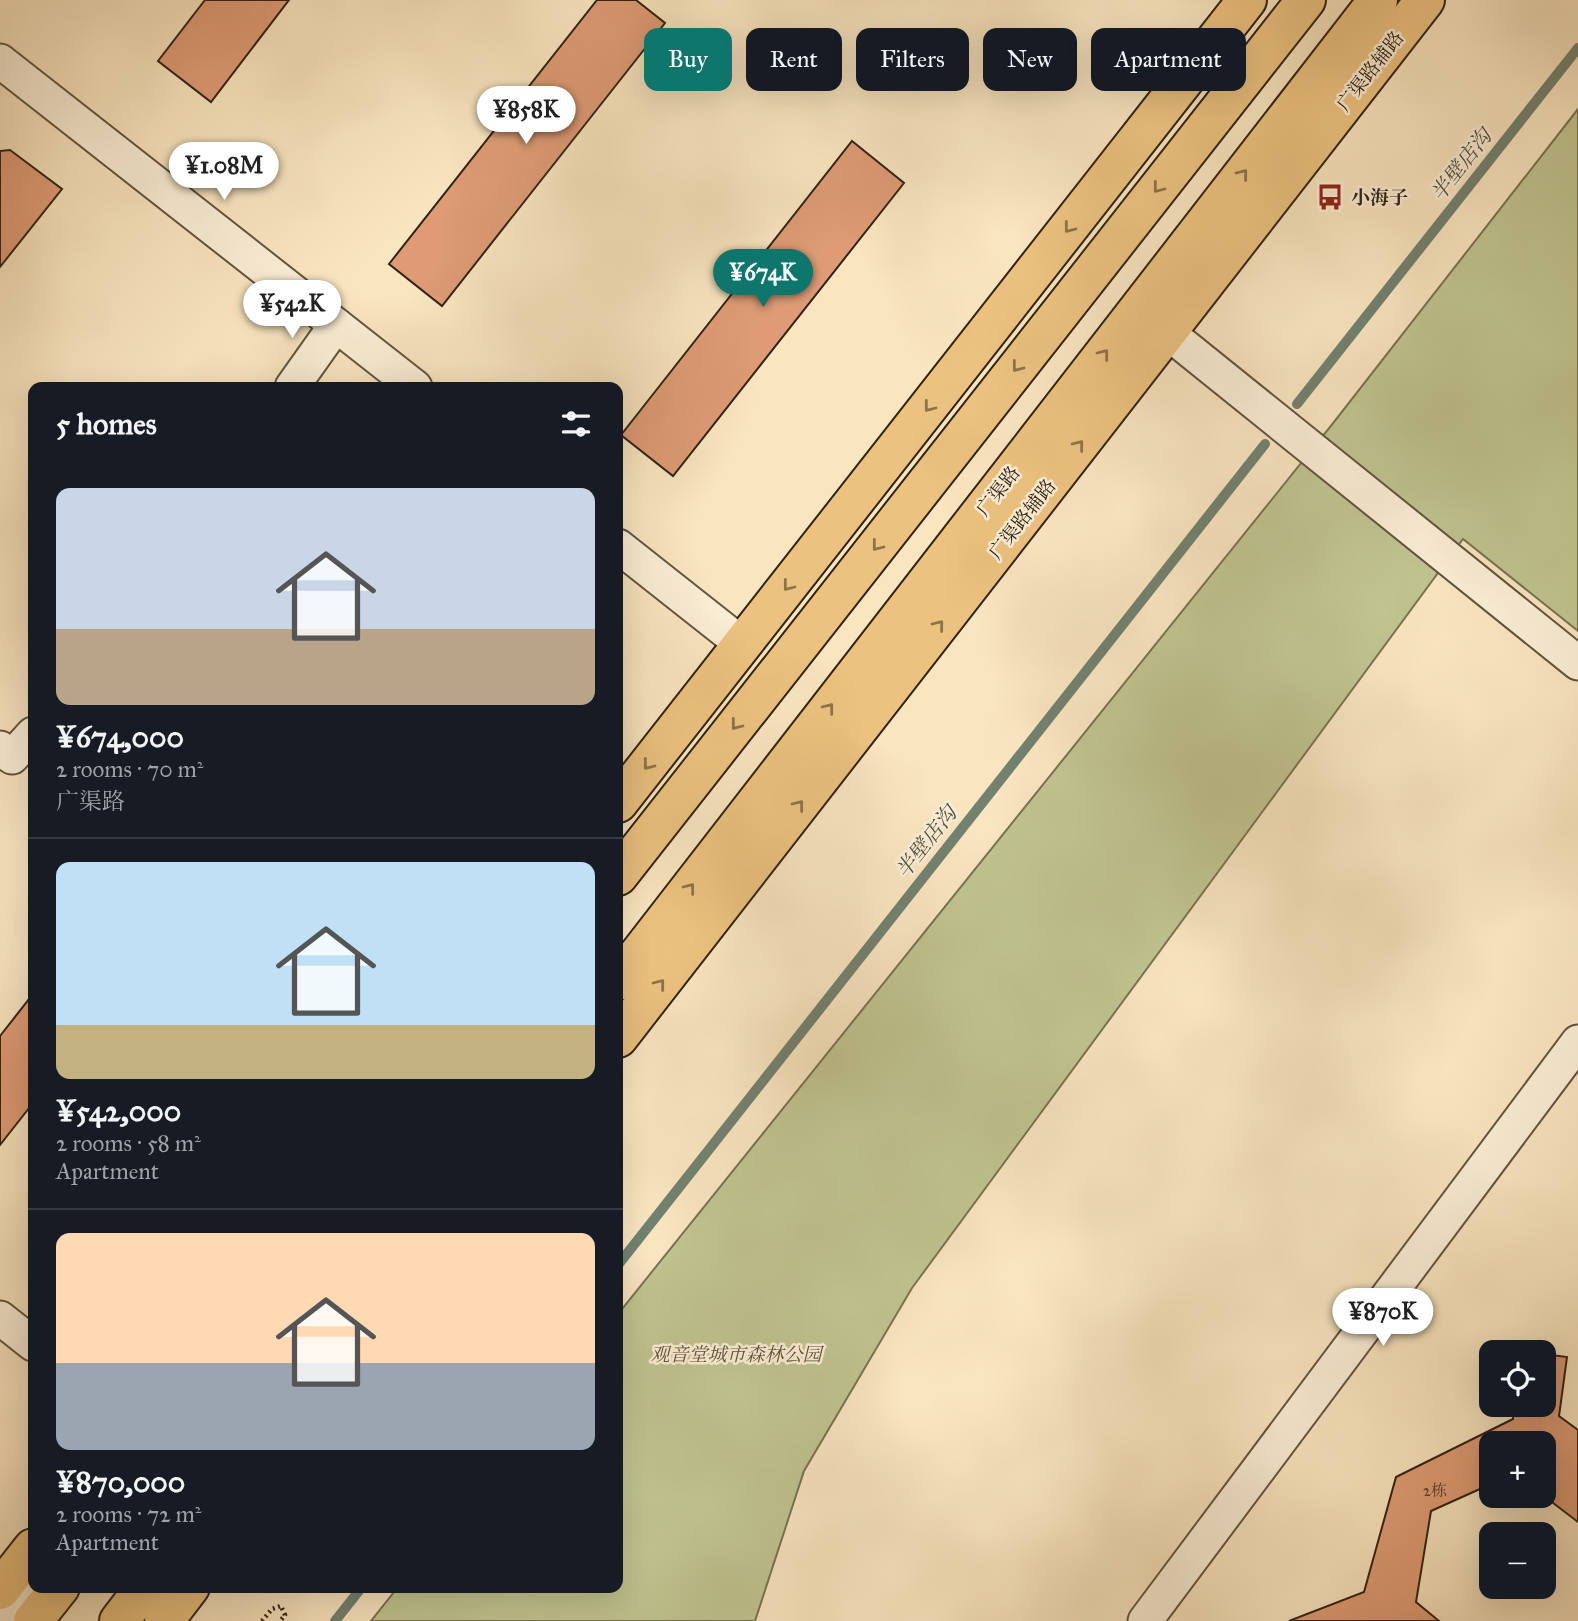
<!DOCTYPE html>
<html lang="en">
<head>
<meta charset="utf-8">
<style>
	body { margin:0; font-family:"IM FELL Great Primer","Noto Serif SC",serif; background:#242831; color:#f1f3f6; height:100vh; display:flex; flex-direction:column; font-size:26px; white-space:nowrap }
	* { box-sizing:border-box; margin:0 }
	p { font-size:23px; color:#9ea1a6 }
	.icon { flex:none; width:38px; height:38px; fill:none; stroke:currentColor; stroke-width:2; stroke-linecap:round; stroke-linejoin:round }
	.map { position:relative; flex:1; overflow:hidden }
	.sheet { position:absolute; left:28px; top:382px; width:595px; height:1211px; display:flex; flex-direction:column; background:#171b24; border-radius:14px; box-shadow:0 7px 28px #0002 }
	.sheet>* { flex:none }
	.hud { position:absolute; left:644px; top:28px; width:665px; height:63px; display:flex; gap:14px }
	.controls { position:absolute; left:1479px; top:1340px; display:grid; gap:14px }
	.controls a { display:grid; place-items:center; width:77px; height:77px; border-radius:14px; background:#171b24; box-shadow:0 7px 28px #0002; font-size:35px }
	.price { position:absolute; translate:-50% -60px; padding:0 16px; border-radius:24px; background:#fff; color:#222; font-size:23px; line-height:46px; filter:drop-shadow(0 2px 4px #0008) }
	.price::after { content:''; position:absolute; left:50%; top:42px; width:21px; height:16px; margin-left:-10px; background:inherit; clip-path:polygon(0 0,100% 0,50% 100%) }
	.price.selected { background:#0f766e; color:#fff }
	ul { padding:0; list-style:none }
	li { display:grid; align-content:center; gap:14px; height:371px; padding:0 28px }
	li+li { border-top:2px solid #363941 }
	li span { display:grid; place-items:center; height:217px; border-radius:14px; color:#555 }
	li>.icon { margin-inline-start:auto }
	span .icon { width:126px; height:126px; fill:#fffc; stroke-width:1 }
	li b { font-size:30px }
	h2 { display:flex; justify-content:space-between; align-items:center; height:84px; padding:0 28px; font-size:30px }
	.chip { padding:0 24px; border-radius:14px; background:#171b24; box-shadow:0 7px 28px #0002; font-size:24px; line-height:63px }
	.chip.selected { background:#0f766e; color:#fff }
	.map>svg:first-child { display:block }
	.green { fill:#c0c491; stroke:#787452; stroke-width:2 }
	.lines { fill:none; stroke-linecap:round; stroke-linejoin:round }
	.stream { stroke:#728170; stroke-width:10 }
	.building { fill:#de9b75; stroke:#302312; stroke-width:2 }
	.street-casing { stroke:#62543e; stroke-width:37 }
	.primary-casing { stroke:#302312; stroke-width:42 }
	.highway-casing { stroke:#302312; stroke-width:42 }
	.path { stroke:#302312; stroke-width:4.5; stroke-dasharray:2 3.5; stroke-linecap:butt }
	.street { stroke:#fbeed6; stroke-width:33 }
	.primary { stroke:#ecc280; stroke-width:38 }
	.highway { stroke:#ecc280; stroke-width:38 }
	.oneway { stroke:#8e7249 }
	.labels { text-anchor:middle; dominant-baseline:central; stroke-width:5; stroke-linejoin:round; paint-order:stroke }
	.number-label { font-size:16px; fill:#5c412b }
	.street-label { font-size:19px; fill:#302312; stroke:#fbeed6 }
	.poi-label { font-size:19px; font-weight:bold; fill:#302312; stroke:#fbeed6; text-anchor:start }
	.park-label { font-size:19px; font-style:italic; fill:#5b5338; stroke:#fbeed6 }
	.water-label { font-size:21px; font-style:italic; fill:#515241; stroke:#fbeed6 }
</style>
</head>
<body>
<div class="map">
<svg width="1578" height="1621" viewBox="0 0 1578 1621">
	<rect width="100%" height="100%" fill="#f9e5c0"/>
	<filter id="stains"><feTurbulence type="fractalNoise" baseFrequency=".00286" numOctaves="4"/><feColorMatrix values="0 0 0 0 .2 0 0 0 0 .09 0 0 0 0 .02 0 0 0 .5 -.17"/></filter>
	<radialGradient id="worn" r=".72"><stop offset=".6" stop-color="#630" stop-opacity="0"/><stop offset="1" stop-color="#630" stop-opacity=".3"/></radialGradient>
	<!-- green -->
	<polygon class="green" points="1578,109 1578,631 1463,539 912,1288 804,1471 755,1621 371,1621 398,1587 618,1587 618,1314 1334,422"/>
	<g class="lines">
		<!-- stream -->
		<g class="stream">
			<polyline points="1297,404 1578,48"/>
			<polyline points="618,1265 1265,444"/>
			<polyline points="335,1621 362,1587"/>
		</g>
	</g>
	<!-- building -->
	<g class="building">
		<polygon points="205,0 289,0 211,102 158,61"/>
		<polygon points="597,0 636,0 665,23 442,306 389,264"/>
		<polygon points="852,141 904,183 673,476 621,435"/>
		<polygon points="10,150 62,189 0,267 0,151"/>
		<polygon points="33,994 33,1103 0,1145 0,1036"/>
		<polygon points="1544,1354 1567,1357 1559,1416 1578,1430 1578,1522 1544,1496 1544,1444 1491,1444 1491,1484 1431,1511 1416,1602 1439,1621 1289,1621 1364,1592 1396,1477 1513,1419 1514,1405 1544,1405"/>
	</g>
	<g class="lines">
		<!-- street casing -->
		<g class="street-casing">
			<g id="street">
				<polyline points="0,61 415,387"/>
				<polyline points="1167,332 1578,663"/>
				<polyline points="292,387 336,325"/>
				<polyline points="618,546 742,644"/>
				<polyline points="0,748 12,757 33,734"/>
				<polyline points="0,1318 33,1344"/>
				<polyline points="2,1621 33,1581"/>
				<polyline points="1145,1621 1578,1042"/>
			</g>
		</g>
		<!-- primary casing -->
		<g class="primary-casing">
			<g id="primary">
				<polyline points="618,803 1247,0"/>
				<polyline points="618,1038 1425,0"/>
				<polyline points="0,1590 33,1548"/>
				<polyline points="164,1621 190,1587"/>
			</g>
		</g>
		<!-- highway casing -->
		<g class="highway-casing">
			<g id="highway">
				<polyline points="618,876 1306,0"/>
				<polyline points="618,981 1378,0"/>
				<polyline points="33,1621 60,1587"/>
				<polyline points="119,1621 145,1587"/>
			</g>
		</g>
		<!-- path -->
		<polyline class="path" points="262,1621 272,1609 281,1606 285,1615 280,1621"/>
		<!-- street -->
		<use href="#street" class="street"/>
		<!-- primary -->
		<use href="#primary" class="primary"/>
		<!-- highway -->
		<use href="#highway" class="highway"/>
	</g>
	<!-- one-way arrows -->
	<defs><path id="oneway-chevron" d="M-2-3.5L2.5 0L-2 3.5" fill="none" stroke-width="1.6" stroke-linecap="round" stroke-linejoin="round" transform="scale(1.75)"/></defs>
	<g class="oneway">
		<use href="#oneway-chevron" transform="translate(1243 174) rotate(-52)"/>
		<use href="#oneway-chevron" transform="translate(1158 188) rotate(128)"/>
		<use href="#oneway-chevron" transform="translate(1069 228) rotate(128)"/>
		<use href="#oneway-chevron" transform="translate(1104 354) rotate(-52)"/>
		<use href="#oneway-chevron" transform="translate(1017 367) rotate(128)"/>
		<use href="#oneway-chevron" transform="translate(929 407) rotate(128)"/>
		<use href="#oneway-chevron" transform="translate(1079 445) rotate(-52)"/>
		<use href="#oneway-chevron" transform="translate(877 546) rotate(128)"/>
		<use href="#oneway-chevron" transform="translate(788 586) rotate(128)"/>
		<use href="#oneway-chevron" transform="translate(939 625) rotate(-52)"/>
		<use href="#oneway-chevron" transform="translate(829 708) rotate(-52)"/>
		<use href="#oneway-chevron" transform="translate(736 725) rotate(128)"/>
		<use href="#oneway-chevron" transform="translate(648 765) rotate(128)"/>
		<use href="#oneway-chevron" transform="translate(799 805) rotate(-52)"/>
		<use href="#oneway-chevron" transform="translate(690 888) rotate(-52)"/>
		<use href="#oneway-chevron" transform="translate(660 984) rotate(-52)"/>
	</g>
	<!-- icons -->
	<defs>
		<g id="bus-bare" transform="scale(2.1)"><path d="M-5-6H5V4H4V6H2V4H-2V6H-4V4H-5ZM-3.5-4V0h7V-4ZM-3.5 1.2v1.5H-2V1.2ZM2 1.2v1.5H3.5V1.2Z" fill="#8f2418" stroke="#fbeed6" stroke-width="2.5" paint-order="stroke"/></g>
	</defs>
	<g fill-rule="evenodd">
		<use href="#bus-bare" x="1330" y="197"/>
	</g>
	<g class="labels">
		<!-- number labels -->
		<g class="number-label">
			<text x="1435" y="1490">2栋</text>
		</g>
		<!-- street labels -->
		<g class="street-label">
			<text transform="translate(1370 71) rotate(-52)">广渠路辅路</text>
			<text transform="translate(998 491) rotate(-52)">广渠路</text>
			<text transform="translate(1022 519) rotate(-52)">广渠路辅路</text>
		</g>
		<!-- poi labels -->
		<g class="poi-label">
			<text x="1351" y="197">小海子</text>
		</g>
		<!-- park labels -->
		<g class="park-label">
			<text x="736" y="1354">观音堂城市森林公园</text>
		</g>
		<!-- water labels -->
		<g class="water-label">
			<text transform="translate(1461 165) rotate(-52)">半壁店沟</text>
			<text transform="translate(926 842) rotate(-52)">半壁店沟</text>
		</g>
	</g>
	<rect width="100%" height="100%" filter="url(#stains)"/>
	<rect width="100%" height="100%" fill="url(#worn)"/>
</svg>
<div class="controls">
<a><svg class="icon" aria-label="locate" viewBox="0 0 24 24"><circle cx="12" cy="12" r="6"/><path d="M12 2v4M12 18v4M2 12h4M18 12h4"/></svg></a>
<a>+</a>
<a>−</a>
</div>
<b class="price" style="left:526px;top:146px">¥858K</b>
<b class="price" style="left:224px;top:202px">¥1.08M</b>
<b class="price selected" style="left:763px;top:309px">¥674K</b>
<b class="price" style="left:292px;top:340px">¥542K</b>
<b class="price" style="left:1383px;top:1348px">¥870K</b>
<div class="hud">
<a class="chip selected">Buy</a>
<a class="chip">Rent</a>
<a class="chip">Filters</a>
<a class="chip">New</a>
<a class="chip">Apartment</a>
</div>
<section class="sheet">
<h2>5 homes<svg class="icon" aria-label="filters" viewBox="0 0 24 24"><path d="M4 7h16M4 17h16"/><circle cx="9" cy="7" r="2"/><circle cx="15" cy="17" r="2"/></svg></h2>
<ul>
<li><span style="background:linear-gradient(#c9d6e8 65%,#b9a48a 0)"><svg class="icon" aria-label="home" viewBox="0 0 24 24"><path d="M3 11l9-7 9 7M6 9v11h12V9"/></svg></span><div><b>¥674,000</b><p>2 rooms · 70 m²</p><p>广渠路</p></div></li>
<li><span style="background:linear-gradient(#bfe0f5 75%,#c2b280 0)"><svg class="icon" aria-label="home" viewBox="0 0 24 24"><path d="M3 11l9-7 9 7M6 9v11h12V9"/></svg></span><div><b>¥542,000</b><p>2 rooms · 58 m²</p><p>Apartment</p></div></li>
<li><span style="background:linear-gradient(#ffd9b3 60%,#9aa5b1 0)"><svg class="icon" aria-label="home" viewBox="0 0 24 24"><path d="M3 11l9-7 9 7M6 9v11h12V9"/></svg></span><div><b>¥870,000</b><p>2 rooms · 72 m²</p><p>Apartment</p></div></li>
</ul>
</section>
</div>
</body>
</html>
